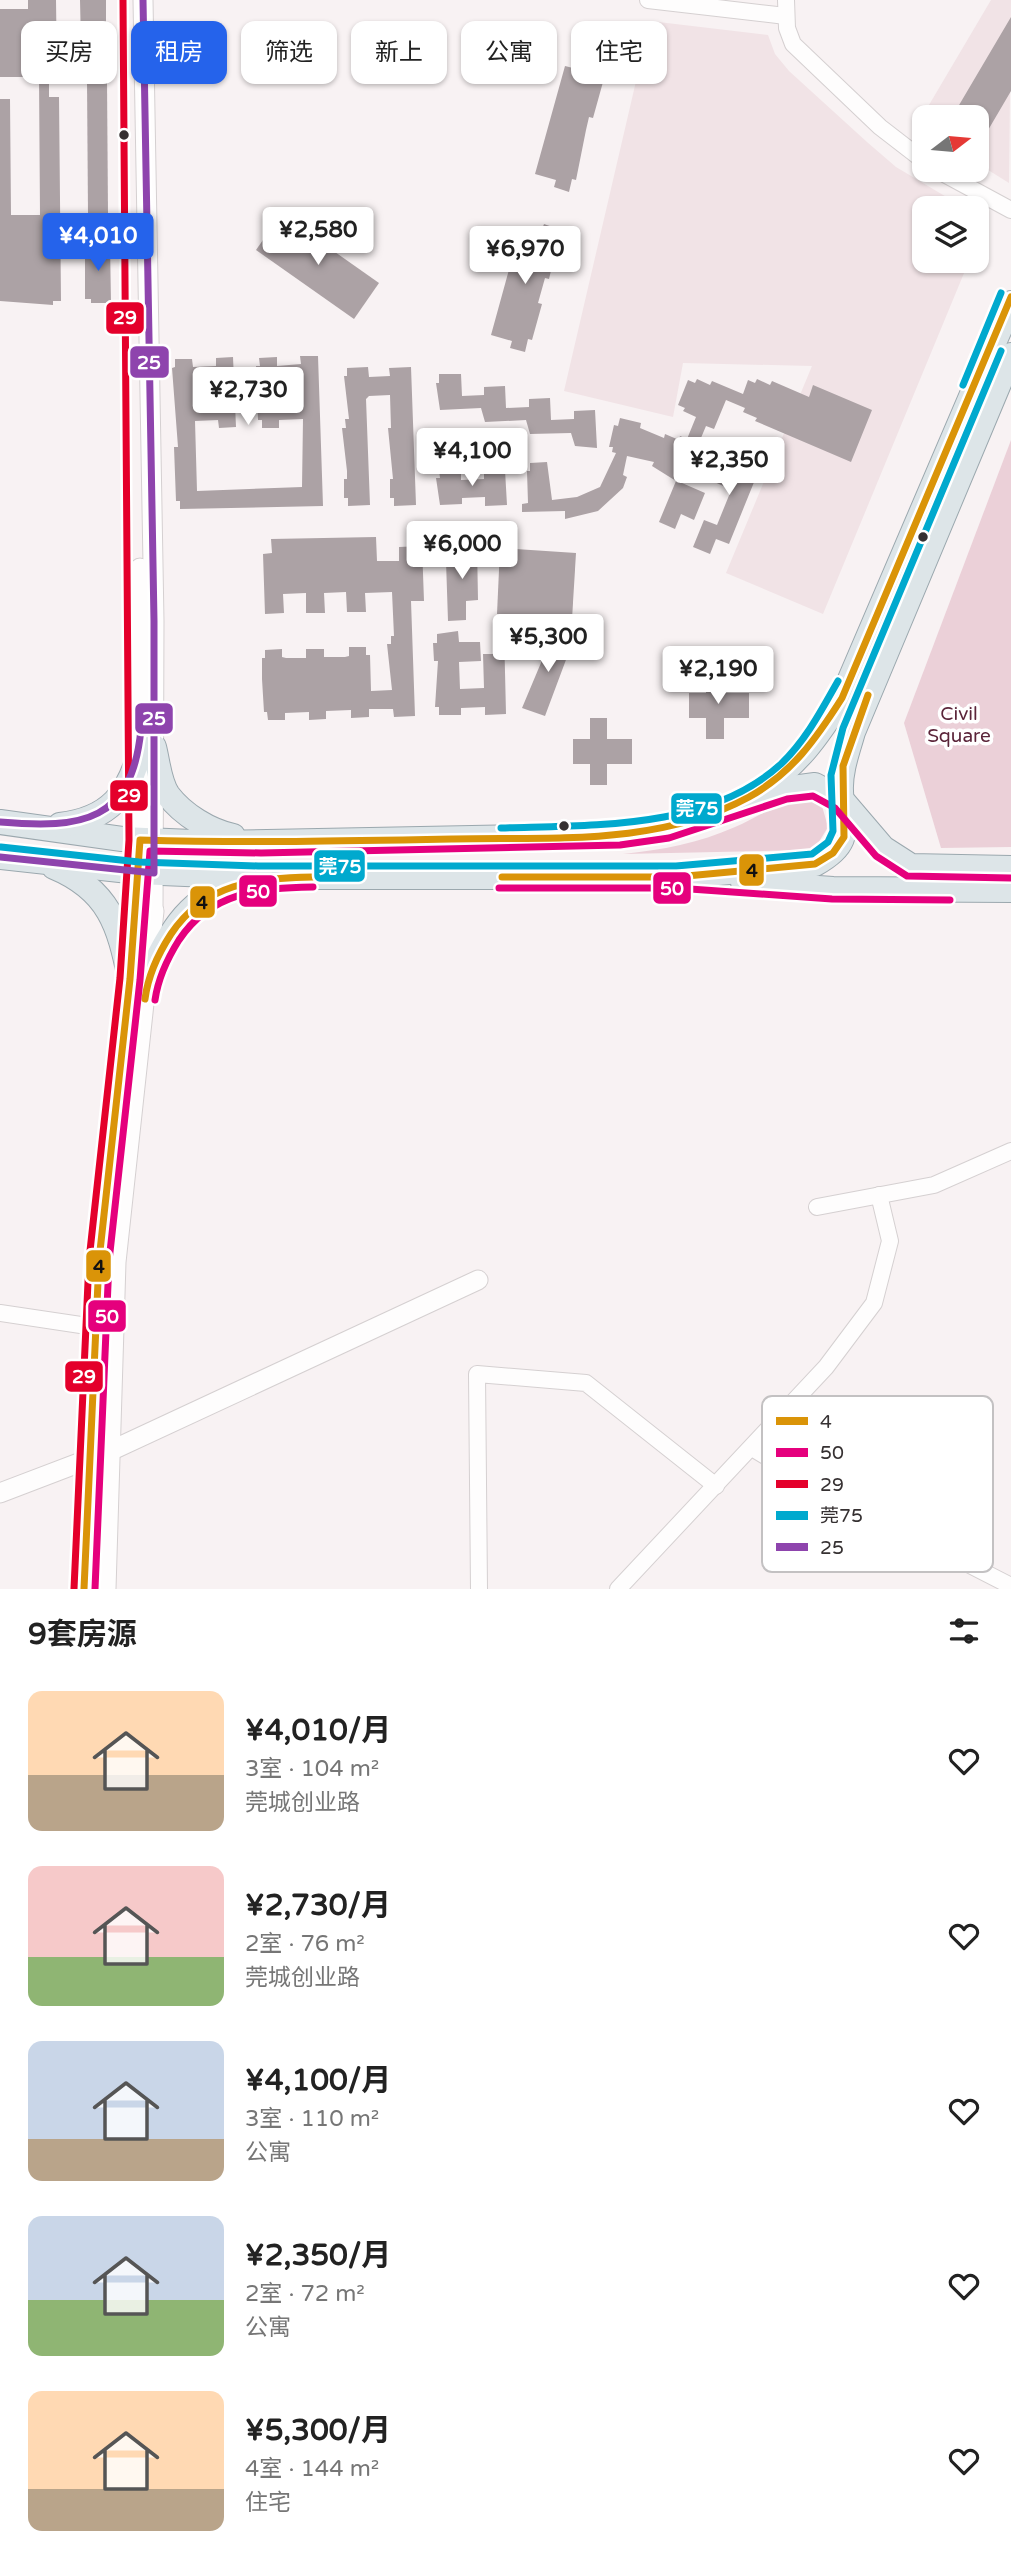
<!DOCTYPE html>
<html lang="zh">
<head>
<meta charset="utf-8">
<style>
	body { margin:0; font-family:"Varela Round","Noto Sans SC",sans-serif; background:#f2f2f2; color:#222; height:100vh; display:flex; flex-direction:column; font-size:26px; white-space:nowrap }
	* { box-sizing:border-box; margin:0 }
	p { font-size:23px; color:#767676 }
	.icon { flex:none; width:38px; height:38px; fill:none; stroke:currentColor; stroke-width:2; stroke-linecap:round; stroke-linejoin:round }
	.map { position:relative; height:1589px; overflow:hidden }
	.sheet { display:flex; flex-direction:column; background:#fff; flex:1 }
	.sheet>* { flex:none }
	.top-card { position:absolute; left:21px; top:21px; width:970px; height:63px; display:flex; gap:14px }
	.needle { width:46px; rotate:74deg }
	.buttons { position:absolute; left:912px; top:105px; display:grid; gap:14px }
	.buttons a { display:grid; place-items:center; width:77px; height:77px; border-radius:14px; background:#fff; box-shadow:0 2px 5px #0004; font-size:35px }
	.price { position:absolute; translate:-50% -60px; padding:0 16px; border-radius:7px; background:#fff; color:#222; font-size:23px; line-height:46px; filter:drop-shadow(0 2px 4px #0008) }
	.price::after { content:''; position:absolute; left:50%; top:42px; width:21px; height:16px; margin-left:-10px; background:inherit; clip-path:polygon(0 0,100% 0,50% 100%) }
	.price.current { background:#2563eb; color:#fff }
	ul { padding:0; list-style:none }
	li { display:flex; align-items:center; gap:21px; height:175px; padding:0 28px }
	li span { display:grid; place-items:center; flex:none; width:196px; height:140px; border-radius:14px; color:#555 }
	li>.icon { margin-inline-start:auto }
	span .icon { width:84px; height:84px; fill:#fffc; stroke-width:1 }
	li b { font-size:30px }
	h2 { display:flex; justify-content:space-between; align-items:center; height:84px; padding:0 28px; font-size:30px }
	.chip { padding:0 24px; border-radius:14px; background:#fff; box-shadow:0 2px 5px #0004; font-size:24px; line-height:63px }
	.chip.current { background:#2563eb; color:#fff }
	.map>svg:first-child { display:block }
	.built { fill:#f1e3e6 }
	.green { fill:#ebd0d8 }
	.building { fill:#aca2a5 }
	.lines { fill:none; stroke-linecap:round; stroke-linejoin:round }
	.minor-casing { stroke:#d5d0d1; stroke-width:18 }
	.tertiary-casing { stroke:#d5d0d1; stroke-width:21 }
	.secondary-casing { stroke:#d5d0d1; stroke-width:23 }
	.primary-casing { stroke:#9ba8ae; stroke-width:26 }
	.minor { stroke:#fefdfd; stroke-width:16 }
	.tertiary { stroke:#fefdfd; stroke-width:19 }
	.secondary { stroke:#fefdfd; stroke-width:21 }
	.primary { stroke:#dde5e8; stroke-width:24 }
	.bus-1-casing { stroke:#fff; stroke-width:12 }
	.bus-2-casing { stroke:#fff; stroke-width:12 }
	.bus-3-casing { stroke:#fff; stroke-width:12 }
	.bus-4-casing { stroke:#fff; stroke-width:12 }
	.bus-5-casing { stroke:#fff; stroke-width:12 }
	.bus-1 { stroke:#da9408; stroke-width:7 }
	.bus-2 { stroke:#e5007d; stroke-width:7 }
	.bus-3 { stroke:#e4002b; stroke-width:7 }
	.bus-4 { stroke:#00a9ce; stroke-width:7 }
	.bus-5 { stroke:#8e44ad; stroke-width:7 }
	.bus-dot { fill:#363132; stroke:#fff; stroke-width:2.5 }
	.labels { text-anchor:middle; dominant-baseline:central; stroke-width:7; stroke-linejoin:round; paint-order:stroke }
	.park-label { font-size:19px; fill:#5b253a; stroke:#fff }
	.key { fill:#fff; stroke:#c3c1c2; stroke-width:2 }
	.key-label { font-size:19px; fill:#363132 }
	.line-badge { stroke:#fff; stroke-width:2.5 }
	.badge-label { font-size:19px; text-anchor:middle; font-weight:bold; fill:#fff }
	.pale-badge-label { font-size:19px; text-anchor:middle; font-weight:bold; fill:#111 }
</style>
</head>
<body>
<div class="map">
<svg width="1011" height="1589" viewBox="0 0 1011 1589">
	<rect width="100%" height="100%" fill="#f8f2f3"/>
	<!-- built -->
	<g class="built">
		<polygon points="991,0 1011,0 1009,183 977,163 976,117 924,117 924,132 916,127"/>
		<polygon points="650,21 768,35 775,54 789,71 867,142 896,167 965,208 924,208 924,261 969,261 823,614 726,573 812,366 683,363 673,417 564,391"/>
	</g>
	<!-- green -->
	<g class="green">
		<polygon points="1011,440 1011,847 941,848 904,723"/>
		<path d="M804,795L822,806L828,827L817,845L807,850L623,854C662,850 699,843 735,827C758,817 778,802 804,795Z"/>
	</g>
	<!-- building -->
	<g class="building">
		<polygon points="28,0 56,0 57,73 49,73 49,97 59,97 61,301 53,301 53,305 0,301 0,99 10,99 11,215 40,215 39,77 0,77 0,9 28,9"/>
		<polygon points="80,0 106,0 106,48 87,48 87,44 81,44"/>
		<polygon points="1011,17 1011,91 984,137 976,133 976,117 952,117"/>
		<polygon points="587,64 602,68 599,81 603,82 593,118 589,117 586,130 576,180 572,179 569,192 554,187 556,180 535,174 565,66 585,71"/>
		<polygon points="87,81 107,81 108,214 88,214"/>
		<polygon points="281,214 379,283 354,319 256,250"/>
		<polygon points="544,224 558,229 555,241 558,242 549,279 545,278 538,303 542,304 532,340 528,339 525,352 510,348 512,341 491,335 521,226 541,232"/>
		<polygon points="91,243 110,243 111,303 91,303 91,299 85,299 85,247 91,247"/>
		<polygon points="300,356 318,356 323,506 180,509 180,501 176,501 174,447 178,447 172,368 175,367 175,359 192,359 193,367 216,366 216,358 233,357 236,427 219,428 218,420 195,421 197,491 302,487 303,419 279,420 279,428 262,428 262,420 258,420 256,366 260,366 259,358 277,357 277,366 301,364"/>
		<polygon points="368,367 369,377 390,376 389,368 411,367 416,505 394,506 394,498 390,498 390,479 393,479 388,428 391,428 390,395 369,396 366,399 370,505 348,506 348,498 344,498 344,479 347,479 347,471 342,428 346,428 345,419 349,419 344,376 347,376 347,368"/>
		<polygon points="439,374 461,374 462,396 484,395 484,387 505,386 506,408 529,407 529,399 550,398 551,420 574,419 574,411 595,410 597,448 575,446 571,433 530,434 526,420 485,422 481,408 440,410 436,383 439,383"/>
		<polygon points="697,379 710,385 712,381 743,394 748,380 755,383 757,379 770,385 772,381 809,397 813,385 872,410 851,462 755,421 757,418 743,412 745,408 726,400 714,429 706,426 682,483 705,493 694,520 681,514 675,529 659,522 676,481 652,466 654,462 627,456 623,475 627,477 623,488 598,511 565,519 565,511 522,512 522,504 528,503 527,471 530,471 530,463 547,462 552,500 577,497 600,487 616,453 612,452 613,447 609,447 614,425 618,426 620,418 641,423 640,428 664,438 665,434 679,440 680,436 687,439 696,417 683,411 685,408 678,405 688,380 695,383"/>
		<polygon points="730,450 763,460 729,544 716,539 710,554 693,547 704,520 717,525 730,493 730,489 710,480 721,451 728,454"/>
		<polygon points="461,469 461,480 484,479 484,470 505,470 507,505 485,506 485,497 462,498 462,504 440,505 436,478 440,478 439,470"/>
		<polygon points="376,537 377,561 399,561 399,547 422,546 424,601 411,601 415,716 394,717 393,709 369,709 369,717 351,718 351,710 326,711 326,719 309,720 309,712 285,713 285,720 268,720 267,712 264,712 262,679 262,658 265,658 265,650 282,649 282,657 286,658 306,658 306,649 324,649 324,657 345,657 349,656 349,647 366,647 366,655 370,655 371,691 392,690 387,644 391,644 391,636 394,636 392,592 365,593 366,612 347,612 346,592 324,593 325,613 306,613 306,593 283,594 284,613 265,614 263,554 272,553 271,539"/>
		<polygon points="477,545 478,600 466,601 466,620 448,621 446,561 454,560 453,546"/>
		<polygon points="500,548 576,553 572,619 497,614"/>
		<polygon points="496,630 504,630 506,714 485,715 485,707 461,708 461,715 439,715 439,707 435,707 438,661 434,661 433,643 437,643 437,634 458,631 459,642 480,642 481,661 459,662 460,689 484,688 483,654 494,654"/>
		<polygon points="554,630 573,641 545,716 522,708 543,658 540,657 546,639 550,641"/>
		<polygon points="706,672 724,672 724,693 749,693 749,718 724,718 724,739 706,739 706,718 689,718 689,693 706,693"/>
		<polygon points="590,718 607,718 607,739 632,739 632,764 607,764 607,785 590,785 590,764 573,764 573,739 590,739"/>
	</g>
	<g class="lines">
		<!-- minor casing -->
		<g class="minor-casing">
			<g id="minor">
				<polyline points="648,0 786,16"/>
				<polyline points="786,0 787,28 793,44 880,127 924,161"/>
				<polyline points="937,170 1011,210"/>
				<polyline points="817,1207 934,1185 1011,1151"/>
				<polyline points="0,1313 94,1327"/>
				<polyline points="752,1448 810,1483 1011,1586"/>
				<polyline points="479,1589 477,1374 586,1383 716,1486"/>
				<polyline points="618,1589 826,1367 874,1303 890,1241 879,1195"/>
			</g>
		</g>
		<!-- tertiary casing -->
		<g class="tertiary-casing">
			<g id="tertiary">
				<polyline points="143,0 154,621 153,911"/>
				<polyline points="136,908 140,840 140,568"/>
				<polyline points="108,1452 478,1280"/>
				<polyline points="0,1493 89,1459"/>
			</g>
		</g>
		<!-- secondary casing -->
		<g class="secondary-casing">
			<g id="secondary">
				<polyline points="84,1589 99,1260 136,908"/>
				<polyline points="105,1589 115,1262 153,911"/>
			</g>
		</g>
		<!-- primary casing -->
		<g class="primary-casing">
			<g id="primary">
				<path d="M154,747C158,762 159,782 168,795C183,815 210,831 233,836"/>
				<path d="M761,789C799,763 817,737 842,698L1011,303"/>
				<polyline points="0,822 122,839 215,843 620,835 667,828 785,789 815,785 842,800 883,848 911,866 1011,868"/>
				<path d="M60,825C110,819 129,794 141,748"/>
				<path d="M0,857L138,872L258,877H676L815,864C855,842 842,827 841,791C840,771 848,750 853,732L1011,355"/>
				<path d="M54,867C109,890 119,925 130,979"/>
				<polyline points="743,883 833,889 1011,890"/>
				<path d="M147,979C171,932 186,898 240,882"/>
			</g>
		</g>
		<!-- minor -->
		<use href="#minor" class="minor"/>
		<!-- tertiary -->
		<use href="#tertiary" class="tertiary"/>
		<!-- secondary -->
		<use href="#secondary" class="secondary"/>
		<!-- primary -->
		<use href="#primary" class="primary"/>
		<!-- bus-1 casing -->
		<g class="bus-1-casing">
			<g id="bus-1">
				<polyline points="502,877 676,877 815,864 833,853 844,837 843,766 868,695"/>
				<path d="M145,999C148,975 158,954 171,934C205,883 256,878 313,877"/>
				<path d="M84,1589L99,1260L130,979L140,840C244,843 348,841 453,839C552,837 659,846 749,797C792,773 816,739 842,698L1011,297"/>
			</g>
		</g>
		<!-- bus-2 casing -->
		<g class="bus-2-casing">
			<g id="bus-2">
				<polyline points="499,888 676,888 832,899 950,900"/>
				<path d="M155,1000C158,979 167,959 179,940C211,892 259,888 313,887"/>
				<polyline points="95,1589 109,1261 140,980 150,851 261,853 620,845 669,838 787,799 813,796 835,808 876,856 907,876 1011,878"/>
			</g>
		</g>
		<!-- bus-3 casing -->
		<g class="bus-3-casing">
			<polyline id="bus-3" points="74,1589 89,1260 120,978 129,840 123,0"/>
		</g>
		<!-- bus-4 casing -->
		<g class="bus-4-casing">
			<g id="bus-4">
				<polyline points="963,385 1001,293"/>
				<path d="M501,828C592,825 709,830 781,764C806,740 821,711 838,681"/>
				<polyline points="1,847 139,862 258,866 676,866 812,854 828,842 833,831 831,775 843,728 1001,351"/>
			</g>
		</g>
		<!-- bus-5 casing -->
		<g class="bus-5-casing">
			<g id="bus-5">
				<path d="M0,822C83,829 132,822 141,729"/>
				<polyline points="0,857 154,873 154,621 143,0"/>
			</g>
		</g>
		<!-- bus-1 -->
		<use href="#bus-1" class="bus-1"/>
		<!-- bus-2 -->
		<use href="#bus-2" class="bus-2"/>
		<!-- bus-3 -->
		<use href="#bus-3" class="bus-3"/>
		<!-- bus-4 -->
		<use href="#bus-4" class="bus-4"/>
		<!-- bus-5 -->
		<use href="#bus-5" class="bus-5"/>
	</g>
	<!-- markers -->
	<g class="bus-dot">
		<circle cx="124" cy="135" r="6"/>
		<circle cx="923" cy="537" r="6"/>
		<circle cx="564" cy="826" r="6"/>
	</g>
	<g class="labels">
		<!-- park labels -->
		<g class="park-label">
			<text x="959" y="714">Civil<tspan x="959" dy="22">Square</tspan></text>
		</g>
	</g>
	<!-- legend -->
	<rect x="762" y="1396" width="231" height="176" rx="10" class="key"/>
	<rect x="776" y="1417" width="32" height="8" fill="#da9408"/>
	<rect x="776" y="1448" width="32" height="9" fill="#e5007d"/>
	<rect x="776" y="1480" width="32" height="8" fill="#e4002b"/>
	<rect x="776" y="1511" width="32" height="9" fill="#00a9ce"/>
	<rect x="776" y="1543" width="32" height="8" fill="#8e44ad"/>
	<g class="key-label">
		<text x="820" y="1428">4</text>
		<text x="820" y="1459">50</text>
		<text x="820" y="1491">29</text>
		<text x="820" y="1522">莞75</text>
		<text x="820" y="1554">25</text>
	</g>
	<g class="line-badge">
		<rect x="105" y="301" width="40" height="34" rx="7" fill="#e4002b"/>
		<rect x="129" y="345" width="41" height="34" rx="7" fill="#8e44ad"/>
		<rect x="134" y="702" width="40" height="33" rx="7" fill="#8e44ad"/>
		<rect x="109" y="779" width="40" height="33" rx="7" fill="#e4002b"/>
		<rect x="670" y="792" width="53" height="33" rx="7" fill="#00a9ce"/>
		<rect x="313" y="849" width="53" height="34" rx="7" fill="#00a9ce"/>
		<rect x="738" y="853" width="27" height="34" rx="7" fill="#da9408"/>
		<rect x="652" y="871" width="40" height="34" rx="7" fill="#e5007d"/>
		<rect x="238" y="874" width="40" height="34" rx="7" fill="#e5007d"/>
		<rect x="189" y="885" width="27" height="34" rx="7" fill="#da9408"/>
		<rect x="85" y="1249" width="27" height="34" rx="7" fill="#da9408"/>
		<rect x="87" y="1299" width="40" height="34" rx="7" fill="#e5007d"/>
		<rect x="64" y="1360" width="40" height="33" rx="7" fill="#e4002b"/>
	</g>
	<g class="badge-label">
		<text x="125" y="324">29</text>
		<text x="149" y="369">25</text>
		<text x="154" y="725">25</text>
		<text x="129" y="802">29</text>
		<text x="697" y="815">莞75</text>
		<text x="340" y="873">莞75</text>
		<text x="672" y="895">50</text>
		<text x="258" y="898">50</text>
		<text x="107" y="1323">50</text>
		<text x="84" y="1383">29</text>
	</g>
	<g class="pale-badge-label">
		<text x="752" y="877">4</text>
		<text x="202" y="909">4</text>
		<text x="99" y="1273">4</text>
	</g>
</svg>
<div class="buttons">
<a><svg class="needle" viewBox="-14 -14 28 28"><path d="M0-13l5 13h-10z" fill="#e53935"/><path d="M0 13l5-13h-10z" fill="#767676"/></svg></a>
<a><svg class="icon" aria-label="layers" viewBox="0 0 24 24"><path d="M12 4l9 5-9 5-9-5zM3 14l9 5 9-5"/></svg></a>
</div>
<b class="price" style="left:318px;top:267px">¥2,580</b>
<b class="price current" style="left:98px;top:273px">¥4,010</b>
<b class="price" style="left:525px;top:286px">¥6,970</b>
<b class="price" style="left:248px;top:427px">¥2,730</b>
<b class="price" style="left:472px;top:488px">¥4,100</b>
<b class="price" style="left:729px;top:497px">¥2,350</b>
<b class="price" style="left:462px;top:581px">¥6,000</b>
<b class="price" style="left:548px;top:674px">¥5,300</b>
<b class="price" style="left:718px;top:706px">¥2,190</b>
<div class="top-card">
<a class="chip">买房</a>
<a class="chip current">租房</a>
<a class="chip">筛选</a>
<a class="chip">新上</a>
<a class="chip">公寓</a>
<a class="chip">住宅</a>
</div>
</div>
<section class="sheet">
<h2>9套房源<svg class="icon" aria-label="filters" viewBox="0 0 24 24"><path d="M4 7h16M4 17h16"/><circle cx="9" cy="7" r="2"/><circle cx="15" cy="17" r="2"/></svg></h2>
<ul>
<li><span style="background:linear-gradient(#ffd9b3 60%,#b9a48a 0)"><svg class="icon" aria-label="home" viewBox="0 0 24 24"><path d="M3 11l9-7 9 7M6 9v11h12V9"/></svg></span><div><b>¥4,010/月</b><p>3室 · 104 m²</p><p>莞城创业路</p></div><svg class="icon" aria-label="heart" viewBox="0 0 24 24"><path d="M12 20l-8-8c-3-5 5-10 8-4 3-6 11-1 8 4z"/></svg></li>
<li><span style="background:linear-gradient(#f6c9c9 65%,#8fb573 0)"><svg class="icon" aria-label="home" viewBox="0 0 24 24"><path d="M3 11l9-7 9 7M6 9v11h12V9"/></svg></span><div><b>¥2,730/月</b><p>2室 · 76 m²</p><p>莞城创业路</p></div><svg class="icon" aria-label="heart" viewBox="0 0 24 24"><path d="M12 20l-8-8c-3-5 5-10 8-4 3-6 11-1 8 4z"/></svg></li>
<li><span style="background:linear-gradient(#c9d6e8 70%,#b9a48a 0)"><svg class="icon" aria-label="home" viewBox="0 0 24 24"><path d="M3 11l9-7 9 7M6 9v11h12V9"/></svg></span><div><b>¥4,100/月</b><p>3室 · 110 m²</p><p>公寓</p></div><svg class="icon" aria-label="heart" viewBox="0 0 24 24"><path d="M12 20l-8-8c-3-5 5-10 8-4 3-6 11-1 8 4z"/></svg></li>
<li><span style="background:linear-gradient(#c9d6e8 60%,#8fb573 0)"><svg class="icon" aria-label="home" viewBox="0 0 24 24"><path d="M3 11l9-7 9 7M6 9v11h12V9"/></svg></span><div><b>¥2,350/月</b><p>2室 · 72 m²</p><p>公寓</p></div><svg class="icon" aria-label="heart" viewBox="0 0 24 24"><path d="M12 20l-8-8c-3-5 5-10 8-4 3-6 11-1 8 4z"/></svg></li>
<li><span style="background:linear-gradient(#ffd9b3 70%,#b9a48a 0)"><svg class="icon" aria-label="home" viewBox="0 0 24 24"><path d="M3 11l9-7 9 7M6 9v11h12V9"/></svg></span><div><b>¥5,300/月</b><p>4室 · 144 m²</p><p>住宅</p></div><svg class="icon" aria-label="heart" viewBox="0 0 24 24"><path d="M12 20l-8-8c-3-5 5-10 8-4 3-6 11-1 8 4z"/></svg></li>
</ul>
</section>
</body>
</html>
